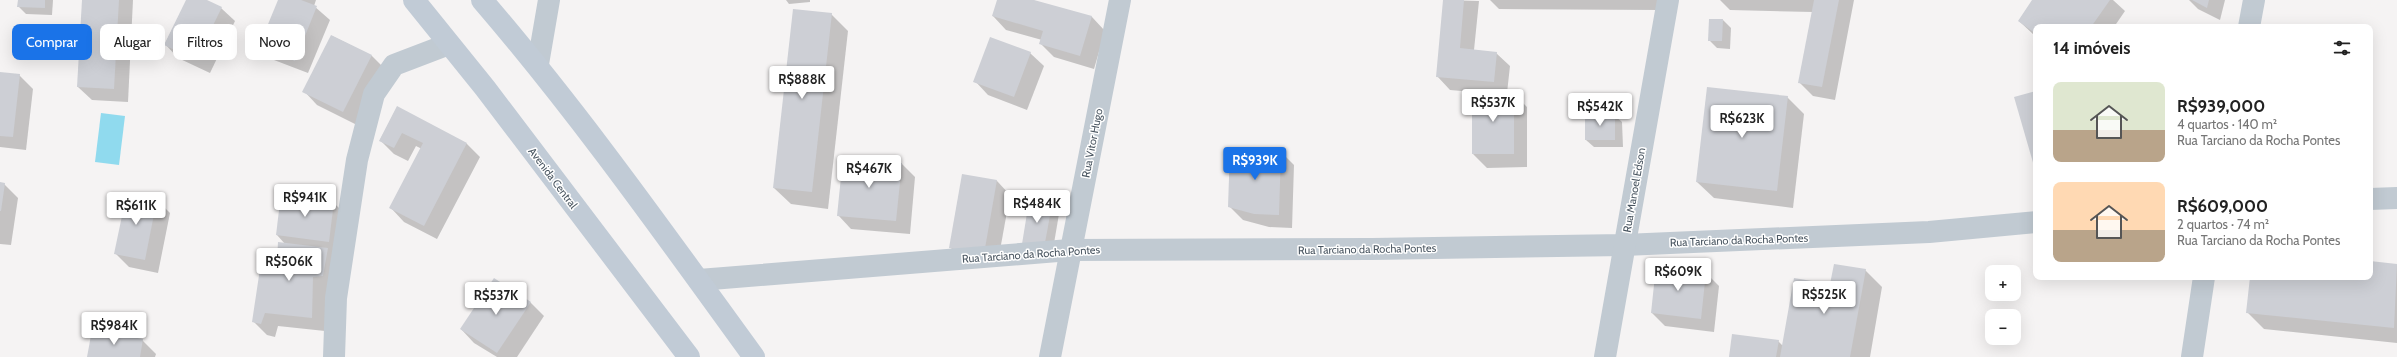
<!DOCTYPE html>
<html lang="pt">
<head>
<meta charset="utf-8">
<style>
	body { margin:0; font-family:Cabin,sans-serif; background:#f6f6f6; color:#222; height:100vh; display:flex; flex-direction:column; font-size:15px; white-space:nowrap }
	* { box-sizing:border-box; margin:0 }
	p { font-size:13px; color:#767676 }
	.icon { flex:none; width:22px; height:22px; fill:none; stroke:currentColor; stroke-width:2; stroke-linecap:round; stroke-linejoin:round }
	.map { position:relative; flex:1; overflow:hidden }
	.details { position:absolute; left:2033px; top:24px; width:340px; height:256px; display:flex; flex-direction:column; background:#fff; border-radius:8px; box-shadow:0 4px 16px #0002 }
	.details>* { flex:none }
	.hud { position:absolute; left:12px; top:24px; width:380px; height:36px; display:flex; gap:8px }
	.controls { position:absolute; left:1985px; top:265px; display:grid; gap:8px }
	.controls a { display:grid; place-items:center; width:36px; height:36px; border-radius:8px; background:#fff; box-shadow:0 4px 16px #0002; font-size:20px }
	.price { position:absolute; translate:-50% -34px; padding:0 9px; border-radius:4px; background:#fff; color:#222; font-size:13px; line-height:26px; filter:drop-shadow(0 1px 2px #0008) }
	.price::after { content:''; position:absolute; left:50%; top:24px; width:12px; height:9px; margin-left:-6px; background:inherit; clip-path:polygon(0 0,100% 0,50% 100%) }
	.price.active { background:#1a73e8; color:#fff }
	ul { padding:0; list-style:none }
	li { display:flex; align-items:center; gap:12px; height:100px; padding:0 20px }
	li span { display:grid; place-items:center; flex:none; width:112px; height:80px; border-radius:8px; color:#555 }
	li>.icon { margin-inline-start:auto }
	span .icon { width:48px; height:48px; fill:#fffc; stroke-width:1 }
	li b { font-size:17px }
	h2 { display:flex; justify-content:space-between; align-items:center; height:48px; padding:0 20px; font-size:17px }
	.chip { padding:0 14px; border-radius:8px; background:#fff; box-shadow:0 4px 16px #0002; font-size:14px; line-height:36px }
	.chip.active { background:#1a73e8; color:#fff }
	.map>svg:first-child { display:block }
	.water { fill:#90daee }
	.shadow { fill:#0003 }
	.building { fill:#cdcfd5 }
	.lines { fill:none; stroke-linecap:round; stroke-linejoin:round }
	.minor { stroke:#c1cad2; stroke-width:22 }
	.secondary { stroke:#c1cbd6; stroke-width:22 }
	.labels { text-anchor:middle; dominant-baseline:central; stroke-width:3; stroke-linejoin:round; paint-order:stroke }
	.street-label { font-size:11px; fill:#4a5661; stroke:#fff }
</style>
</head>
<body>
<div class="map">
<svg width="2397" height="357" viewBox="0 0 2397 357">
	<rect width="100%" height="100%" fill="#f5f3f3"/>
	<!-- water -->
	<polygon class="water" points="101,113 125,116 119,165 95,162"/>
	<!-- shadow -->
	<g class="shadow">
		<polygon points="19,0 53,0 52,15 26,14 18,6"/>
		<polygon points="83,0 133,0 128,102 92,100 78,87"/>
		<polygon points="187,0 205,0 221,8 235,21 210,73 178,58 165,44"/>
		<polygon points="279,0 316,0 314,6 330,20 308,73 274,60 260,46"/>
		<polygon points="786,0 810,0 810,2 789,4"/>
		<polygon points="998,0 1031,0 1092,17 1105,31 1094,69 1054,57 1041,44 1042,40 1006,30 993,16"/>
		<polygon points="1444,0 1479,1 1474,50 1496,53 1510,66 1507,93 1513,93 1527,107 1527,167 1487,168 1473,154 1473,92 1450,90 1437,76"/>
		<polygon points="1490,0 1661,0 1660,10 1499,9"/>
		<polygon points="1720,0 1854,0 1835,100 1813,96 1799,82 1813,12 1730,10"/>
		<polygon points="2033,0 2113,0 2125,11 2114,27 2036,27 2036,37 2019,21"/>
		<polygon points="2189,0 2225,0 2220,20 2198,9"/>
		<polygon points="831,14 848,31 828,209 791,204 774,188"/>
		<polygon points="1723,20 1731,28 1730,49 1717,48 1709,40"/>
		<polygon points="332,36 372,56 385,69 357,125 317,105 304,91"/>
		<polygon points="1030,53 1044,66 1027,110 988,95 975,81"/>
		<polygon points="0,73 19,75 33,89 26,150 0,147"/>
		<polygon points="1787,97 1804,114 1793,208 1714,198 1697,182"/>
		<polygon points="397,108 467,144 480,157 437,239 404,222 391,208 422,149 416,146 408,161 394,154 380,140"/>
		<polygon points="1614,115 1622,122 1623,147 1594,147 1586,140"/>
		<polygon points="1280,151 1294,165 1292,228 1269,227 1243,220 1229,206"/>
		<polygon points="902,164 915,177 910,234 851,229 838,215"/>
		<polygon points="963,175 997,181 1010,195 997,267 964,261 950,247"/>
		<polygon points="0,183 4,184 18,198 11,245 0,244"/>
		<polygon points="282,195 333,202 347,216 325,331 278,326 275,337 267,335 253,321 285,244 277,235"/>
		<polygon points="156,199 170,213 158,273 129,267 116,254"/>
		<polygon points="1051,206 1059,214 1052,255 1030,252"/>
		<polygon points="2370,262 2397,265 2397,343 2264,329 2247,312 2251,277 2370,277"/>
		<polygon points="1865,270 1882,287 1870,357 1730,357 1778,341 1783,346 1831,285"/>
		<polygon points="1706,273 1719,286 1714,332 1665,326 1652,313"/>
		<polygon points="530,302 544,316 517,357 497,357 474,343 461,329"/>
		<polygon points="142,340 156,354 155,357 88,357"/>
	</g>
	<!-- building -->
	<g class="building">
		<polygon points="18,0 45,0 45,8 17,7"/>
		<polygon points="82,0 119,0 114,89 77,87"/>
		<polygon points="186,0 207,0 222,7 196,60 164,45"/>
		<polygon points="278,0 301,0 317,6 295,61 259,46"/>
		<polygon points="997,0 1034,0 1092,16 1080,56 1039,44 1043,31 992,16"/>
		<polygon points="1443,0 1464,0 1460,48 1497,52 1494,82 1436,77"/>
		<polygon points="1814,0 1839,0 1822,87 1798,83"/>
		<polygon points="2032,0 2110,0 2091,27 2036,27 2036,34 2018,21"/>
		<polygon points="2192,0 2209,0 2207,8"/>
		<polygon points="793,9 832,13 812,192 773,188"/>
		<polygon points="1709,19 1723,19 1722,41 1708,41"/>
		<polygon points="331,35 372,55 343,112 302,92"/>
		<polygon points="990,37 1031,52 1014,97 973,82"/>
		<polygon points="0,72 20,74 13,137 0,136"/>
		<polygon points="1707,87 1788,96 1777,191 1696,182"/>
		<polygon points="2036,91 2036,173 2014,97"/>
		<rect x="1472" y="92" width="42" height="62"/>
		<polygon points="397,106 467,143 424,226 389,208 423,143 402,133 394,148 379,141"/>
		<rect x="1585" y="114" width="30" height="26"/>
		<polygon points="1230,148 1281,150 1279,215 1254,214 1228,207"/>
		<polygon points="843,157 902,163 896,221 837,216"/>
		<polygon points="962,174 997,180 984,254 949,248"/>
		<polygon points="0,182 5,183 1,211 0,211"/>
		<polygon points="127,192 157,199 145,260 114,254"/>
		<polygon points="281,194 334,201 329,242 276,235"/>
		<polygon points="1029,201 1052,205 1044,248 1022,244"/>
		<polygon points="278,242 328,248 323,276 313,277 312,318 265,313 261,324 252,322 261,262 277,260"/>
		<polygon points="2370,261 2397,264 2394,328 2246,313 2250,277 2370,277"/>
		<polygon points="1834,264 1866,269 1850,357 1780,357 1794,278 1830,284"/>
		<polygon points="1656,266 1706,272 1701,319 1651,313"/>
		<polygon points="494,278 531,302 497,353 460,329"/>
		<polygon points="92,330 143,339 140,357 87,357"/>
		<polygon points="1732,334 1779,340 1776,357 1729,357"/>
	</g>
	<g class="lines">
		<!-- minor -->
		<g class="minor">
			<polyline points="2249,27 2254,0"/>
			<polyline points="538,64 549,0"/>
			<polyline points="2370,199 2397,198"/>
			<polyline points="699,280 1070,250 1372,249 1624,245 1929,232 2036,222"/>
			<polyline points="334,357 336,298 357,160 374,94 394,65 449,44"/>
			<polyline points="1050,357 1120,0"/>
			<polyline points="1605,357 1668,0"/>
			<polyline points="2192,357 2204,277"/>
		</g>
		<!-- secondary -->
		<g class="secondary">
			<polyline points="414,0 485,88 689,357"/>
			<path d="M482,0C580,114 666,236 754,357"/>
		</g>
	</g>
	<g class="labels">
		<!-- street labels -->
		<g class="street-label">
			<text transform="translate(1092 143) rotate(-79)">Rua Vitor Hugo</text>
			<text transform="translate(553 178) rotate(53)">Avenida Central</text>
			<text transform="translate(1634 190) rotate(-80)">Rua Manoel Edson</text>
			<text transform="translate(1739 240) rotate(-2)">Rua Tarciano da Rocha Pontes</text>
			<text transform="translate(1367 249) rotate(-1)">Rua Tarciano da Rocha Pontes</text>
			<text transform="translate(1031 254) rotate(-4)">Rua Tarciano da Rocha Pontes</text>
		</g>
	</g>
</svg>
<div class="controls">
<a>+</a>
<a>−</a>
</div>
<b class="price" style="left:802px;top:100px">R$888K</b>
<b class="price" style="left:1493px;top:123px">R$537K</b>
<b class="price" style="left:1600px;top:127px">R$542K</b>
<b class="price" style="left:1742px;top:139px">R$623K</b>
<b class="price active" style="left:1255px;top:181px">R$939K</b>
<b class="price" style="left:869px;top:189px">R$467K</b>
<b class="price" style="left:305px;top:218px">R$941K</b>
<b class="price" style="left:1037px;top:224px">R$484K</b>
<b class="price" style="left:136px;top:226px">R$611K</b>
<b class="price" style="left:289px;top:282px">R$506K</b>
<b class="price" style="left:1678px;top:292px">R$609K</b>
<b class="price" style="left:1824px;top:315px">R$525K</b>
<b class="price" style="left:496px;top:316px">R$537K</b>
<b class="price" style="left:114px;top:346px">R$984K</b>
<div class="hud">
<a class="chip active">Comprar</a>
<a class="chip">Alugar</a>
<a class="chip">Filtros</a>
<a class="chip">Novo</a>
</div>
<section class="details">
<h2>14 imóveis<svg class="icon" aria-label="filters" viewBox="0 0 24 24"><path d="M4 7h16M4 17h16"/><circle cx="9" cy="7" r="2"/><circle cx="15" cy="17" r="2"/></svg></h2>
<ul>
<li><span style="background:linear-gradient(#dfe7d0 60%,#b9a48a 0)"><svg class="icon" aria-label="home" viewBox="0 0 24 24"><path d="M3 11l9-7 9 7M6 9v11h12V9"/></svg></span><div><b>R$939,000</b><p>4 quartos · 140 m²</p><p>Rua Tarciano da Rocha Pontes</p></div></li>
<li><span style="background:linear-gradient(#ffd9b3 60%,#b9a48a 0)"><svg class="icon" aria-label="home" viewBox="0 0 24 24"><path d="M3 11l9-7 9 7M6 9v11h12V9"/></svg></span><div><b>R$609,000</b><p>2 quartos · 74 m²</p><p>Rua Tarciano da Rocha Pontes</p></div></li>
</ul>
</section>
</div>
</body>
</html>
